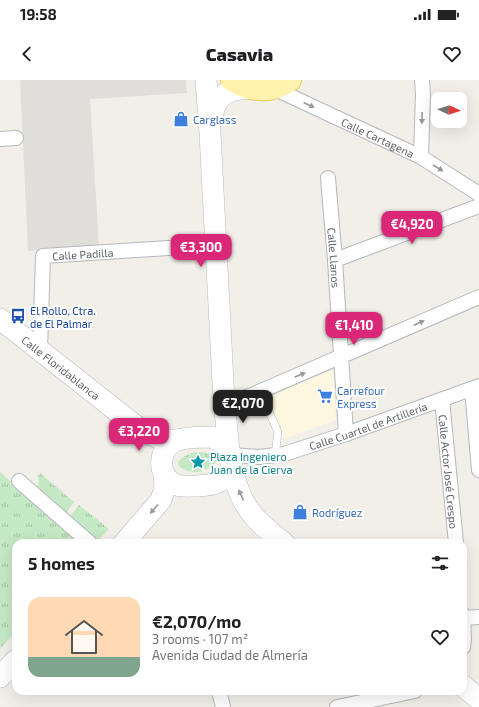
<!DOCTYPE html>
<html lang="en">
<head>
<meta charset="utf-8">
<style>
	body { margin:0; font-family:"Exo 2",sans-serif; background:#f6f6f6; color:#202124; height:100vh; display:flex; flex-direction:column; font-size:15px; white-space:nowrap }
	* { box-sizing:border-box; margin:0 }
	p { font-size:13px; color:#757577 }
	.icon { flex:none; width:22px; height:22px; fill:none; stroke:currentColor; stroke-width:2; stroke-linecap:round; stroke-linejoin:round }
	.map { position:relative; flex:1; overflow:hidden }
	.side { position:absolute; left:12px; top:459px; width:455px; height:156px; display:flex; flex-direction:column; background:#fff; border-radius:12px; box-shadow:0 4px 16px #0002 }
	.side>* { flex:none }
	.needle { width:26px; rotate:94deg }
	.tools { position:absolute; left:431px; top:12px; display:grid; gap:8px }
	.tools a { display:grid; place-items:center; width:36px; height:36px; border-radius:8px; background:#fff; box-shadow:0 4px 16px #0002; font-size:20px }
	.price { position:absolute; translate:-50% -34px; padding:0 9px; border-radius:8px; background:#db2777; color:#fff; font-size:13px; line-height:26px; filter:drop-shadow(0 1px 2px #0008) }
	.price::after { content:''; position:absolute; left:50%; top:24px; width:12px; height:9px; margin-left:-6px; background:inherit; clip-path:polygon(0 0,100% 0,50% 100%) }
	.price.active { background:#222; color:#fff }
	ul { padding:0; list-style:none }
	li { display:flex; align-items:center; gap:12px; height:100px; padding:0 16px }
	li span { display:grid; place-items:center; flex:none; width:112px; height:80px; border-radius:12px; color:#555 }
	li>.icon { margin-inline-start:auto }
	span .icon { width:48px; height:48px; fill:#fffc; stroke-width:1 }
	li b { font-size:17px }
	h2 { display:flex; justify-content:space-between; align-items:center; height:48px; padding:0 16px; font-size:17px }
	.status { display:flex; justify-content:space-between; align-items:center; height:28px; padding:0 20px; background:#fff; direction:ltr }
	.status svg { height:11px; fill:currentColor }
	header { display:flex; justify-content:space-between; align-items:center; height:52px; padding:0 16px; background:#fff; font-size:18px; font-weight:800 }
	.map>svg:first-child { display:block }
	.commercial { fill:#fef7e0 }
	.industrial { fill:#e0deda }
	.grass { fill:url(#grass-tufts) }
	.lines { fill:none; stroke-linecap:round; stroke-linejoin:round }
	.service-casing { stroke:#b5b8bc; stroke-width:8 }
	.minor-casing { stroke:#b5b8bc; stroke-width:16 }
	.secondary-casing { stroke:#b6babf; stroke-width:22 }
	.primary-casing { stroke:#f2c960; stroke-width:24 }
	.service { stroke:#fff; stroke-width:7 }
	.minor { stroke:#fff; stroke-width:14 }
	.secondary { stroke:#fff; stroke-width:21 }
	.primary { stroke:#fff2af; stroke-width:22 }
	.oneway { fill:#979a9d }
	.labels { text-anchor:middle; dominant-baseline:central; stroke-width:4; stroke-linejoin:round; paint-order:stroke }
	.shop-label { font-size:11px; fill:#366cbe; stroke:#fff; text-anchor:start }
	.street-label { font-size:11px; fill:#5f6368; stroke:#fff }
	.transit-label { font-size:11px; fill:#164399; stroke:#fff; text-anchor:start }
	.culture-label { font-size:11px; fill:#0d838f; stroke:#fff; text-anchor:start }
</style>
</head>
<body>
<div class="status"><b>19:58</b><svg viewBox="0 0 49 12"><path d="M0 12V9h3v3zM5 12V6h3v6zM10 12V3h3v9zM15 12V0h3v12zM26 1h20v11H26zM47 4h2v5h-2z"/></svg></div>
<header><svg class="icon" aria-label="back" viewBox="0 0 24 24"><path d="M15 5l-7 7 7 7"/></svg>Casavia<svg class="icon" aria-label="heart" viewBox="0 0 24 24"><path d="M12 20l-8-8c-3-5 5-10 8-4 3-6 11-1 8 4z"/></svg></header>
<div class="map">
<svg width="479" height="627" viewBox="0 0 479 627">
	<defs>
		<pattern id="grass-tufts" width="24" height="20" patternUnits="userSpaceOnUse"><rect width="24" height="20" fill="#c5e8c5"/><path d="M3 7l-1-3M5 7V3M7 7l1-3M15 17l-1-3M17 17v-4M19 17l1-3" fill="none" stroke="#a3c0a4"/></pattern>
	</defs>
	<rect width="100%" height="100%" fill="#f1efe8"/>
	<!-- commercial -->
	<polygon class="commercial" points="333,290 336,340 284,359 267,341 260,327 263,319"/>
	<!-- industrial -->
	<polygon class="industrial" points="20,0 186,0 187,13 90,19 99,167 28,171"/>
	<!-- grass -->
	<g class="grass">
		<path d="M195,372C203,372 209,372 216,378V382C207,393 190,396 179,386L178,383C182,376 188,374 195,372Z"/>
		<polygon points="0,392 78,463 16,463 16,551 0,569"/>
		<polygon points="40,393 74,422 66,433 37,408 39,399 38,396"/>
		<polygon points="79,425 109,449 97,461 70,437"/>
	</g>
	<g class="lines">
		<!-- service casing -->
		<g class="service-casing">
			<polyline id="service" points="260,312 278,352 275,375"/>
		</g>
		<!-- minor casing -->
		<g class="minor-casing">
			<g id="minor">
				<path id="s1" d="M273,8L421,77L479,114"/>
				<polyline points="0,59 16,58"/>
				<polyline points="421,77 423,14 422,0"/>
				<path id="s2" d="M328,98L335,180L346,354"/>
				<polyline points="335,180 479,126"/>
				<path id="s3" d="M40,270L43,176L216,165"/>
				<polyline points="472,309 479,390"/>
				<path id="s4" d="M442,320L456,463"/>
				<polyline points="224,321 237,320 247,317 479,217"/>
				<path id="s5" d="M231,375L259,377L284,374L346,354L479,306"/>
				<polyline points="19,401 90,463"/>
				<polyline points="463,535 464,558 463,567"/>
				<polyline points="463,538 479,537"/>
				<polyline points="219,611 223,627"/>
				<polyline points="337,627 415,611"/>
			</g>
		</g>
		<!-- secondary casing -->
		<g class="secondary-casing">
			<g id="secondary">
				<polyline points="206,0 210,53 224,321 229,370"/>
				<path d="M211,41C215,17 224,10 248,8"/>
				<path id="s6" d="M0,239L141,350L163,360H179"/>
				<path d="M211,357C233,363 241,391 218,402C212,406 204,405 197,406C190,406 183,407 176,405C157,397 157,370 175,361C184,357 201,357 211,357Z"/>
				<path d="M231,384C234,393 235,402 239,411C247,434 265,448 284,463"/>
				<polyline points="124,463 161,420 165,407 164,394"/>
				<polyline points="0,597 16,580"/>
				<polyline points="463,606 479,619"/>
			</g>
		</g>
		<!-- primary casing -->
		<g class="primary-casing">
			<path id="primary" d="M232,0C251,12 272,13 290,0"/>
		</g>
		<!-- service -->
		<use href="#service" class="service"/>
		<!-- minor -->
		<use href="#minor" class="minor"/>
		<!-- secondary -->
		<use href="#secondary" class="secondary"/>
		<!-- primary -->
		<use href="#primary" class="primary"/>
	</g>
	<!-- one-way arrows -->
	<defs><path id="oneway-solid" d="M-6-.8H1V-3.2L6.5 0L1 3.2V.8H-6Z"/></defs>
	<g class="oneway">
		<use href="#oneway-solid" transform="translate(309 25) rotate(25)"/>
		<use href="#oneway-solid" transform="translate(422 38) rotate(91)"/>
		<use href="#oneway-solid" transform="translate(438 88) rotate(32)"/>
		<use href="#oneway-solid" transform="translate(419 243) rotate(-24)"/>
		<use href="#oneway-solid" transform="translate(300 295) rotate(-23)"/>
		<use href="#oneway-solid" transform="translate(241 415) rotate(-114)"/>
		<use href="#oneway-solid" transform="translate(154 429) rotate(131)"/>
	</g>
	<!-- icons -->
	<defs>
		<g id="shop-bare" transform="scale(1.2)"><path d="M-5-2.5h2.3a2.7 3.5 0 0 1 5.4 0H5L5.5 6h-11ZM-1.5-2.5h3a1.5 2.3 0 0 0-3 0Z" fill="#3f7fe0" stroke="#fff" stroke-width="2.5" paint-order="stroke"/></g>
		<g id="bus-bare" transform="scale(1.2)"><path d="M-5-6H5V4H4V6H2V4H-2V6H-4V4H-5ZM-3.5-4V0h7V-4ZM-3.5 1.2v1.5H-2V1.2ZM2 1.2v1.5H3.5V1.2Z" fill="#1a4fb4" stroke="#fff" stroke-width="2.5" paint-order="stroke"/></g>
		<g id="supermarket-bare" transform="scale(1.2)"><path d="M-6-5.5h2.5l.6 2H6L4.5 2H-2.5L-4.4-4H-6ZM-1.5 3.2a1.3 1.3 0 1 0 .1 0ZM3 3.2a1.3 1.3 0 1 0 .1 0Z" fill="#3f7fe0" stroke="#fff" stroke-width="2.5" paint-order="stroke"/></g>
		<g id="sight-bare" transform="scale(1.2)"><path d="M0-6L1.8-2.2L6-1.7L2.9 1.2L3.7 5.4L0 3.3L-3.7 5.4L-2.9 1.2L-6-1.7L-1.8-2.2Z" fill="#0f9aa8" stroke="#fff" stroke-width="2.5" paint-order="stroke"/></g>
	</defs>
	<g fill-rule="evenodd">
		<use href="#shop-bare" x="181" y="39"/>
		<use href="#bus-bare" x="18" y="236"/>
		<use href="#supermarket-bare" x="325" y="316"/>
		<use href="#sight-bare" x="198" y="382"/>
		<use href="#shop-bare" x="300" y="432"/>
	</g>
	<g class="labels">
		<!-- shop labels -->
		<g class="shop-label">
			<text x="193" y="39">Carglass</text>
			<text x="337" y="310">Carrefour<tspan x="337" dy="13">Express</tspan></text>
			<text x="312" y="432">Rodríguez</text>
		</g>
		<!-- street labels -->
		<g class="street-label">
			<text stroke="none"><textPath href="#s1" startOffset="116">Calle Cartagena</textPath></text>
			<text stroke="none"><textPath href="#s3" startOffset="134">Calle Padilla</textPath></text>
			<text stroke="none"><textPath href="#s2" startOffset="80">Calle Llanos</textPath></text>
			<text stroke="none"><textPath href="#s6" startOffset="78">Calle Floridablanca</textPath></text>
			<text stroke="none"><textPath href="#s5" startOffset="142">Calle Cuartel de Artillería</textPath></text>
			<text stroke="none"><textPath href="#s4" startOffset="72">Calle Actor José Crespo</textPath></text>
		</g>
		<!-- transit labels -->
		<g class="transit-label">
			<text x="30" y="230">El Rollo, Ctra.<tspan x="30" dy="13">de El Palmar</tspan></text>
		</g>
		<!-- culture labels -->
		<g class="culture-label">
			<text x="210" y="376">Plaza Ingeniero<tspan x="210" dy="13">Juan de la Cierva</tspan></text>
		</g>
	</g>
</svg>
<div class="tools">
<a><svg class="needle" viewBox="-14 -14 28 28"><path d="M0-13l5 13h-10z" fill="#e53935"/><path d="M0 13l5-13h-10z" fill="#757577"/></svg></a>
</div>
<b class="price" style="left:412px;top:165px">€4,920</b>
<b class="price" style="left:201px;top:188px">€3,300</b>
<b class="price" style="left:354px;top:266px">€1,410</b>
<b class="price active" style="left:243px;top:344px">€2,070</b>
<b class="price" style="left:139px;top:372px">€3,220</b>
<section class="side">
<h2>5 homes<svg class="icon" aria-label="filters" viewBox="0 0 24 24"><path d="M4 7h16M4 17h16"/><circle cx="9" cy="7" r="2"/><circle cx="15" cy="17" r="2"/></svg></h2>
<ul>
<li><span style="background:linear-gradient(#ffd9b3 75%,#7fa58c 0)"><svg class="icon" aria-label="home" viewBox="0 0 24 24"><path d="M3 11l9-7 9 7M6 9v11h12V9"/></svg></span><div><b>€2,070/mo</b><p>3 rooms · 107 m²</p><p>Avenida Ciudad de Almería</p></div><svg class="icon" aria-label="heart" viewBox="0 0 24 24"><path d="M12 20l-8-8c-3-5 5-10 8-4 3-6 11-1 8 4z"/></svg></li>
</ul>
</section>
</div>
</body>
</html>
